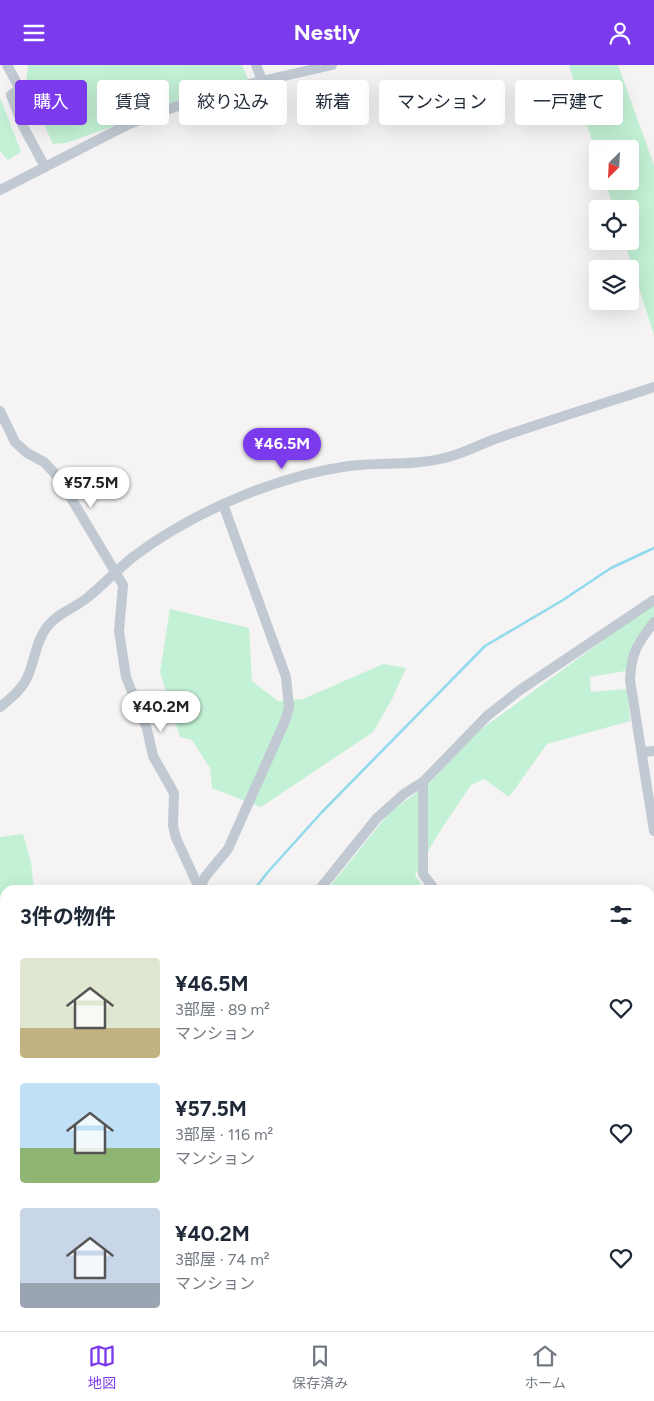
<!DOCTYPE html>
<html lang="ja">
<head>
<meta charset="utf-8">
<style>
	body { margin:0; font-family:Figtree,"Noto Sans JP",sans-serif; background:#f2f2f3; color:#1f2937; height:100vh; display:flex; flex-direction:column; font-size:19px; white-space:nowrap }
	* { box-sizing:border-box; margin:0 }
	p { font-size:16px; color:#747a83 }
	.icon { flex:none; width:28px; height:28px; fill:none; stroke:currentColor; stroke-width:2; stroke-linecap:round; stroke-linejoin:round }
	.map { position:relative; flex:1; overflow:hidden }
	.sheet { position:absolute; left:0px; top:820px; width:655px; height:446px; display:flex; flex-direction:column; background:#fff; border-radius:15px 15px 0 0; box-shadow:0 5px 20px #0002 }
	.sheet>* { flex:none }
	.guide { position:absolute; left:15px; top:15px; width:625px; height:45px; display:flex; gap:10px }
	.needle { width:32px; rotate:204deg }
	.buttons { position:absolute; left:589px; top:75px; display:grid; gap:10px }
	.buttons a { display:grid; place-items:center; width:50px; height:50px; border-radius:5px; background:#fff; box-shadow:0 5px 20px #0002; font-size:25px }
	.price { position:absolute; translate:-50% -42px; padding:0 11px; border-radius:18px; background:#fff; color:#222; font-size:16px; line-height:32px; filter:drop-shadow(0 1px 2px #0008) }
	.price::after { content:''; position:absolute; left:50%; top:30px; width:15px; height:11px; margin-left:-8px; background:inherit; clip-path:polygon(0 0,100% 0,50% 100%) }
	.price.active { background:#7c3aed; color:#fff }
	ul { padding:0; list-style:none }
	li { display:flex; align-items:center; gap:15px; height:125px; padding:0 20px }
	li span { display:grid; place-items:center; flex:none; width:140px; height:100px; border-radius:5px; color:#555 }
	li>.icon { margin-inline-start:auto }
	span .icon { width:60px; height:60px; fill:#fffc; stroke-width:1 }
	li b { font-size:21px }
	h2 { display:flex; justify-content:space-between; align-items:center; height:60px; padding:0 20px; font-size:21px }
	.pill { padding:0 18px; border-radius:5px; background:#fff; box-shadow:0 5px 20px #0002; font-size:18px; line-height:45px }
	.pill.active { background:#7c3aed; color:#fff }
	header { display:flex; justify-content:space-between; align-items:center; height:65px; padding:0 20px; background:#7c3aed; color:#fff; font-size:22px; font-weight:700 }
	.tabs { display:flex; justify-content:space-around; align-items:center; height:70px; border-top:1px solid #e0e1e3; background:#fff; font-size:14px; color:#747a83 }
	.tabs a { display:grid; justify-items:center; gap:2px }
	.tabs .active { color:#7c3aed }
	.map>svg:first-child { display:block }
	.green { fill:#c3f1d5 }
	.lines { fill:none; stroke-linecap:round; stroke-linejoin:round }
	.stream { stroke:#90daee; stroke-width:2.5 }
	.minor { stroke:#c1cad2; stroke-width:10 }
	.major { stroke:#b3c2d1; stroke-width:14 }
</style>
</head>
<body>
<header><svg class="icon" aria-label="menu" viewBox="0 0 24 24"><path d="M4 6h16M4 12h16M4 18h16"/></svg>Nestly<svg class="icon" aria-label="person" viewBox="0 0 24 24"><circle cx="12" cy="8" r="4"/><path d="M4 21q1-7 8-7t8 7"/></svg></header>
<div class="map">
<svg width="654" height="1266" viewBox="0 0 654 1266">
	<rect width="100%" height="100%" fill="#f5f3f3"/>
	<!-- green -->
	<g class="green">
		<polygon points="28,0 242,0 248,14 66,78 53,79 26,20"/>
		<polygon points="569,0 618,0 654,100 654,270 624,176 630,176 630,144 614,144 605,116 630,116 630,84 598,84 597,92"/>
		<polygon points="0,32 21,87 8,95 0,86"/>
		<polygon points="654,538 654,552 634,576 625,606 590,612 591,627 627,624 630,656 547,679 509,732 484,714 471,720 438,769 415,810 425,825 327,825 389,748 430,718 476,668"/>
		<polygon points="170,544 249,563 252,616 278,636 303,634 383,599 406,603 392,634 373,667 261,742 212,723 210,703 192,675 180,672 160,607"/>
		<polygon points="23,769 31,797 34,825 5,825 5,882 0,883 0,772"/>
		<polygon points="468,1261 558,1261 554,1266 470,1266"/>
	</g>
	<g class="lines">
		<!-- stream -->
		<g class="stream">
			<polyline points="254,825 267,808 322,747 485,581 563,535 611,503 654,483"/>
			<polyline points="0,989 5,987"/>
			<polyline points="650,1041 654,1041"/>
		</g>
		<!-- minor -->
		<g class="minor">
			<polyline points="7,0 20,24 11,30 23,61 45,102"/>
			<polyline points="256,0 262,15"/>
			<polyline points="0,125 129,59 172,43 240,21 332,0"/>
			<polyline points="0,346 15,377 27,388 44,397 59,413 123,520 119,566 126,612 147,664 153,691 174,728 173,761 176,773 200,825"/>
			<path d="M654,557C638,578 631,587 630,615L654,766"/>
			<path d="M0,642C10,634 20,626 26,615C35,598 35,577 47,562C57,548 75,543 87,533C103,520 117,505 133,492C191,448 276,411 349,401C381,397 413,401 444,393C463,389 480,379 498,373C550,355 602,339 654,322"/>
			<polyline points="642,687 654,686"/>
			<polyline points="423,717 423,809 435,825"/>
			<polyline points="200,823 205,812 228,784 285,656 289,642 286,612 223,439"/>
			<polyline points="319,825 377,753 405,728 423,717 487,651 520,625 654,535"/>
			<polyline points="650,997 654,997"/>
			<polyline points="0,1065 5,1064"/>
			<polyline points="650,1103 654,1101"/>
			<polyline points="0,1180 5,1183"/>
			<polyline points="216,1261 217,1266"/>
			<polyline points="328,1261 331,1266"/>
			<polyline points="357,1261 359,1266"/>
		</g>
		<!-- major -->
		<g class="major">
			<polyline points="0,899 5,896"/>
			<polyline points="650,1220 654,1221"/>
		</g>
	</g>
</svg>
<div class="buttons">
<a><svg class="needle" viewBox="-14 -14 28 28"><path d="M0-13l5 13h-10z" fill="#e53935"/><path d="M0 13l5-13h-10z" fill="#747a83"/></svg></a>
<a><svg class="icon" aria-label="locate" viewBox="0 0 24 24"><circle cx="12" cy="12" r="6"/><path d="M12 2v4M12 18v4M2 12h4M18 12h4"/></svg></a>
<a><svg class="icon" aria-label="layers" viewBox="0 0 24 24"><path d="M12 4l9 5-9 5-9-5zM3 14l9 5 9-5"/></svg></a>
</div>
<b class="price active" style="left:282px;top:405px">¥46.5M</b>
<b class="price" style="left:91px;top:444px">¥57.5M</b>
<b class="price" style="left:161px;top:668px">¥40.2M</b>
<div class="guide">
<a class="pill active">購入</a>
<a class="pill">賃貸</a>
<a class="pill">絞り込み</a>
<a class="pill">新着</a>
<a class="pill">マンション</a>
<a class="pill">一戸建て</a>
</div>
<section class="sheet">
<h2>3件の物件<svg class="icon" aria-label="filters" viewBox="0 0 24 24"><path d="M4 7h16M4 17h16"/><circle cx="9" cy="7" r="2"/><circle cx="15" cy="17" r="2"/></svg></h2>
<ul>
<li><span style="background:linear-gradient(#dfe7d0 70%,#c2b280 0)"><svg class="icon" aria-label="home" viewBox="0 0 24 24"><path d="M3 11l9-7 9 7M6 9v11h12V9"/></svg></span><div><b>¥46.5M</b><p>3部屋 · 89 m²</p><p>マンション</p></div><svg class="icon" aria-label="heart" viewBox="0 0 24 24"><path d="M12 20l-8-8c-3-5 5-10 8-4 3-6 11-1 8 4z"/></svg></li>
<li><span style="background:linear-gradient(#bfe0f5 65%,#8fb573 0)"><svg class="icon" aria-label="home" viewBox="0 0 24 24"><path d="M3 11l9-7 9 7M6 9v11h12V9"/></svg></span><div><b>¥57.5M</b><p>3部屋 · 116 m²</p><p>マンション</p></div><svg class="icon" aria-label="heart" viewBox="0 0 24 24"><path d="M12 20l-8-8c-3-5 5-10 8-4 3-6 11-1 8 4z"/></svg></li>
<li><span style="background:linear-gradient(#c9d6e8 75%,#9aa5b1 0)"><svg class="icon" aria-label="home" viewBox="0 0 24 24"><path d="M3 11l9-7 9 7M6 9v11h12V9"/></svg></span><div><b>¥40.2M</b><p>3部屋 · 74 m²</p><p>マンション</p></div><svg class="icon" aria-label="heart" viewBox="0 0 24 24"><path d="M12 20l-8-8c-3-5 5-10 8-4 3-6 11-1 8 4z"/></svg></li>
</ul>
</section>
</div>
<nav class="tabs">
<a class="active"><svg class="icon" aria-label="map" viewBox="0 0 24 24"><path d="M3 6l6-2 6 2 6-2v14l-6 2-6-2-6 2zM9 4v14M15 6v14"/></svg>地図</a>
<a><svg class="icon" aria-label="saved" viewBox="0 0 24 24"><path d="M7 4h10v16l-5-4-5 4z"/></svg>保存済み</a>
<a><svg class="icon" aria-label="home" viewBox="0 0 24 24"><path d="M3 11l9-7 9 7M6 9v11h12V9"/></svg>ホーム</a>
</nav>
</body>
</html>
